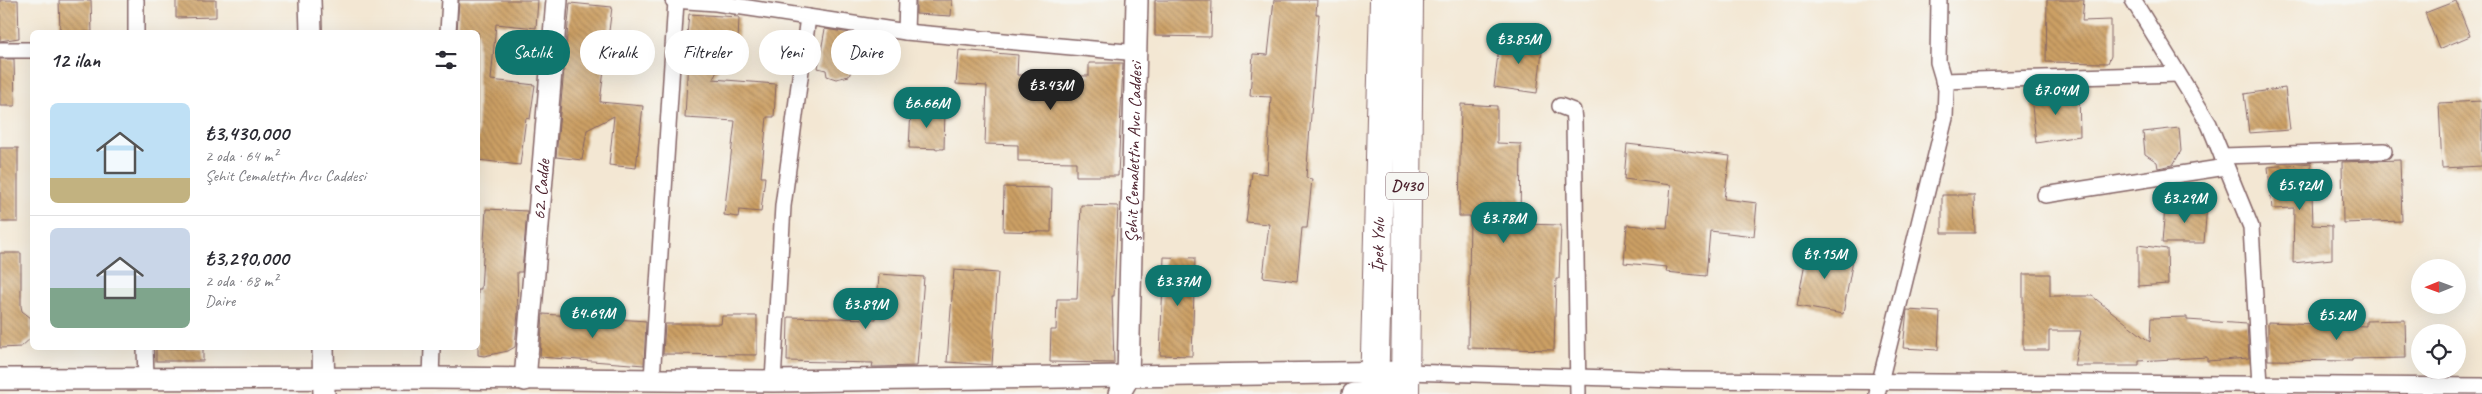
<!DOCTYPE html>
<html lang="tr">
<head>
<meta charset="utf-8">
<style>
	body { margin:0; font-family:Caveat,sans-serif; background:#f7f7f7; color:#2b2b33; height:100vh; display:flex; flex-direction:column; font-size:19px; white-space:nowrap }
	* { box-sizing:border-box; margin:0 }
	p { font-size:16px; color:#7c7c81 }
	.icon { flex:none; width:28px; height:28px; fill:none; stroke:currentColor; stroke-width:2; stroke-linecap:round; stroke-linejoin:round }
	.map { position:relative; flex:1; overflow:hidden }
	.side { position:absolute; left:30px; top:30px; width:450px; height:320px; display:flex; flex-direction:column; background:#fff; border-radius:8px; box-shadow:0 5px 20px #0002 }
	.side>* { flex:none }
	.guide { position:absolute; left:495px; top:30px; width:475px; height:45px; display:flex; gap:10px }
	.needle { width:32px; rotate:269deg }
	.fabs { position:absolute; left:2411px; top:259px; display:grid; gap:10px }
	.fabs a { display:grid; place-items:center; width:55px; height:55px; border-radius:50%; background:#fff; box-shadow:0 5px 20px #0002; font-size:25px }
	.price { position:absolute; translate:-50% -42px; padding:0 11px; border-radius:18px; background:#0f766e; color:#fff; font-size:16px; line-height:32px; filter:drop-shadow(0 1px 2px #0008) }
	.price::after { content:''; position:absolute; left:50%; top:30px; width:15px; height:11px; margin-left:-8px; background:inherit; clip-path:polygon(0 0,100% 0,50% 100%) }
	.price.selected { background:#222; color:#fff }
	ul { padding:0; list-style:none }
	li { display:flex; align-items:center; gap:15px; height:125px; padding:0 20px }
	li+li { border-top:1px solid #e1e1e2 }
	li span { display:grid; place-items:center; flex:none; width:140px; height:100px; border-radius:8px; color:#555 }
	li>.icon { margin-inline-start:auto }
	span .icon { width:60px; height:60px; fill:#fffc; stroke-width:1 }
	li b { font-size:21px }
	h2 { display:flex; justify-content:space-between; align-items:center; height:60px; padding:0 20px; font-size:21px }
	.pill { padding:0 18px; border-radius:22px; background:#fff; box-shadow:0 5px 20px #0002; font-size:18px; line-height:45px }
	.pill.selected { background:#0f766e; color:#fff }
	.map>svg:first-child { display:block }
	.building { fill:url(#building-back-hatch) }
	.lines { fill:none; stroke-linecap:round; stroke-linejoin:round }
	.street-casing { stroke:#856566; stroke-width:18 }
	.secondary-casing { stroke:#856566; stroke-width:24 }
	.highway-casing { stroke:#856566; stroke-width:30 }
	.street { stroke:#fff; stroke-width:15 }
	.secondary { stroke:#fff; stroke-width:21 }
	.highway { stroke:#fff; stroke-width:28 }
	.labels { text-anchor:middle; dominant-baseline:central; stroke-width:4; stroke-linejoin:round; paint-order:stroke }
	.shield { fill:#f6f6f2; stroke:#7e6067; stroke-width:1 }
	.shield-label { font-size:16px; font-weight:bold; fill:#4a1f2b }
	.street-label { font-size:18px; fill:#4a1f2b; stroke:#f6f6f2 }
</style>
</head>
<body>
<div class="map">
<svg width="2482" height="394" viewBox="0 0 2482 394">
	<defs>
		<pattern id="building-back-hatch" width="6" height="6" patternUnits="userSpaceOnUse" patternTransform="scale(1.25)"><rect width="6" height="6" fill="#cca065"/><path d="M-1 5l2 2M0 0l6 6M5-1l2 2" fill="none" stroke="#a88253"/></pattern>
	</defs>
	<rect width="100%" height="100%" fill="#f6f6f2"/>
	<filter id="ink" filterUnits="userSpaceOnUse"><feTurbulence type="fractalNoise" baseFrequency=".02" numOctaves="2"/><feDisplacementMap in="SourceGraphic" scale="10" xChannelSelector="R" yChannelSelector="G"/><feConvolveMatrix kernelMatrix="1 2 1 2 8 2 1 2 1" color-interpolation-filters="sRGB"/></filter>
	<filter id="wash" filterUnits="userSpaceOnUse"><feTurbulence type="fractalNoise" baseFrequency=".0096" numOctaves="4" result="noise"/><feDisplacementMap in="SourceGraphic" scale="20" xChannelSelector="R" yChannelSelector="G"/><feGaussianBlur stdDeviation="1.12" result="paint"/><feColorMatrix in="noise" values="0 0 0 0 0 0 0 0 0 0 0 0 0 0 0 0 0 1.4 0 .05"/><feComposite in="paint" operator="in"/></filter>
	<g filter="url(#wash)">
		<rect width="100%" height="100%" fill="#f3e7d3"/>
		<g id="blocks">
			<!-- building -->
			<g class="building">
				<polygon points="0,0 18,0 19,38 0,41"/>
				<polygon points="59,0 91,0 92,32 60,32"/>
				<polygon points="176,0 216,0 216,17 176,18"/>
				<polygon points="459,0 538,0 536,28 496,24 491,80 535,85 530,119 526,118 520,165 478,160 478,32 457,32"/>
				<polygon points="916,0 952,0 951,16 916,14"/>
				<polygon points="1155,0 1212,0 1211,37 1155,36"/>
				<polygon points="1274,0 1317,0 1316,14 1319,14 1306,178 1312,179 1307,228 1302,228 1297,281 1263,277 1269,224 1246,222 1252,172 1267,174 1271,97 1250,96 1253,54 1268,55"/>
				<polygon points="2047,0 2084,0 2082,21 2111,20 2111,56 2108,63 2046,62"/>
				<polygon points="2456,1 2470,36 2439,49 2425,13"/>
				<polygon points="570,3 612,7 600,102 643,106 636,168 609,165 614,116 587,130 582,160 556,157"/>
				<polygon points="689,14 739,17 738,43 728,51 713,79 776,84 774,117 767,117 761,177 765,177 761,212 739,210 738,217 724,215 735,121 685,118 688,57 685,56"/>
				<polygon points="825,29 863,35 857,71 851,71 849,76 836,79 827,76 826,70 818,68"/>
				<polygon points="1500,38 1543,43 1537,93 1494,87"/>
				<polygon points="959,50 1018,55 1017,75 1089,76 1089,63 1123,63 1118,176 1076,176 1076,162 1018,161 1018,145 985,144 987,86 956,84"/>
				<polygon points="0,59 14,59 15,106 0,106"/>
				<polygon points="2285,88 2290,130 2249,133 2244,94"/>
				<polygon points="2079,91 2080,136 2036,143 2031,97"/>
				<polygon points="2482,101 2482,166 2442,168 2439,103"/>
				<polygon points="1461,104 1497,106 1497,143 1521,144 1520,224 1561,225 1559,279 1556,279 1554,350 1468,348 1470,216 1459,216"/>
				<polygon points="911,109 945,110 944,149 909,148"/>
				<polygon points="2179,128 2181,151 2173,165 2158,168 2157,162 2145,154 2143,132"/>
				<polygon points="1627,144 1730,156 1724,199 1757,203 1754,236 1710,231 1706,276 1666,272 1667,267 1624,263 1627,225 1667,228 1671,185 1624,179"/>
				<rect x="0" y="148" width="18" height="74"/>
				<polygon points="2400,160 2402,221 2343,223 2342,162"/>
				<polygon points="2311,163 2313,225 2332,226 2332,259 2293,263 2294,208 2272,209 2268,167"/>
				<polygon points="1004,187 1052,188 1051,232 1003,231"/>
				<polygon points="1942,195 1974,195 1975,233 1942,233"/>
				<polygon points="2207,204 2204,243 2162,243 2165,207"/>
				<polygon points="1081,205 1118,206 1114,296 1112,296 1114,363 1050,362 1051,330 1056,330 1057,299 1077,299"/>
				<polygon points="486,209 527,211 522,272 517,272 518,313 515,347 508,351 484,356 478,355 478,289 481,289"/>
				<polygon points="2138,245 2167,249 2168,284 2138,286"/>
				<polygon points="1808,246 1854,254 1843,314 1797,306"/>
				<polygon points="0,253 21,253 21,306 22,311 31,318 31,338 21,347 0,348"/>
				<polygon points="1164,257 1195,258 1192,356 1160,355"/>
				<polygon points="954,270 998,273 992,365 947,362"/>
				<polygon points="879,274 924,277 917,366 877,367 872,367 873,363 787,361 788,317 876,319"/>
				<polygon points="2023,274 2050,274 2050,296 2092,296 2150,342 2151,318 2187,317 2187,320 2247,324 2249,358 2207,361 2207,357 2139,361 2139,366 2074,366 2081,331 2049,331 2049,350 2023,350"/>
				<polygon points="1907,310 1940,312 1938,350 1903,348"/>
				<polygon points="543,314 646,321 644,365 540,357"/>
				<polygon points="722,316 757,316 757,355 663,354 665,324 721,324"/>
				<polygon points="2405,320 2406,358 2352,359 2352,361 2268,360 2268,322 2366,326 2366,321"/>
				<rect x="156" y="348" width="47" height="13"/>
			</g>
		</g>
	</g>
	<g filter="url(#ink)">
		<use href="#blocks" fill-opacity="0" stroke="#856566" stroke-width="1"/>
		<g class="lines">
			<!-- street casing -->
			<g class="street-casing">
				<g id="street">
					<polyline points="136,0 136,32"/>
					<polyline points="673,0 716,3 906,32 1138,53"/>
					<polyline points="2133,0 2209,124 2251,227 2260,385"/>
					<polyline points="448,32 450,0"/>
					<polyline points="906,32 907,0"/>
					<polyline points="0,50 32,50"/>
					<polyline points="1943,81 2178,74"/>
					<polyline points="1560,106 1573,111 1574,121 1578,394"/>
					<polyline points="2222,156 2384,151"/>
					<polyline points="2045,195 2226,167"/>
					<polyline points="145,348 146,377"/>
					<polyline points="1406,372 1678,380 2482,386"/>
					<polyline points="431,378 432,348"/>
					<polyline points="652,379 676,1"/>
					<polyline points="773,381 783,206 808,17"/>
					<polyline points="1877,394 1945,118 1946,89 1938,62 1939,0"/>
				</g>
			</g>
			<!-- secondary casing -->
			<g class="secondary-casing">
				<g id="secondary">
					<polyline points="310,0 311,32"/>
					<polyline points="323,348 324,394"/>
					<polyline points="0,379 431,378 773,381 1406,372"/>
					<path id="s1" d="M525,380L557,0"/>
					<path id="s2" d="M1119,394L1128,378L1137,0"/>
					<polyline points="1353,394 1405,391"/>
				</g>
			</g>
			<!-- highway casing -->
			<g class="highway-casing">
				<g id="highway">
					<path id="s3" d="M1374,394L1384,0"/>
					<polyline points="1405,394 1409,0"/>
				</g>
			</g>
			<!-- street -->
			<use href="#street" class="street"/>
			<!-- secondary -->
			<use href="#secondary" class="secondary"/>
			<!-- highway -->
			<use href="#highway" class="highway"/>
		</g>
	</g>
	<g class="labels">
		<!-- shield labels -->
		<rect class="shield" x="1386" y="172.5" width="42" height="27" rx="4"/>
		<g class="shield-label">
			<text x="1407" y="186">D430</text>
		</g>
		<!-- street labels -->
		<g class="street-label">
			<text stroke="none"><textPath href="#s2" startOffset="244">Şehit Cemalettin Avcı Caddesi</textPath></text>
			<text stroke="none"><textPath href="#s1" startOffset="191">62. Cadde</textPath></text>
			<text stroke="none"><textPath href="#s3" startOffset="149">İpek Yolu</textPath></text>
		</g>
	</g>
</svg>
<div class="fabs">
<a><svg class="needle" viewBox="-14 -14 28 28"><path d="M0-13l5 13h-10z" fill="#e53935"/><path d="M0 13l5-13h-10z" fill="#7c7c81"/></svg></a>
<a><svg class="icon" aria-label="locate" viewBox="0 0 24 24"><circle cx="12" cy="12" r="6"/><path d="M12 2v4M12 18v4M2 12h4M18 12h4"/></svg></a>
</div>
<b class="price" style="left:1519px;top:65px">₺3.85M</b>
<b class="price selected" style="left:1051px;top:111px">₺3.43M</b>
<b class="price" style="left:2056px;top:116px">₺7.04M</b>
<b class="price" style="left:927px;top:129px">₺6.66M</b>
<b class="price" style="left:2300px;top:211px">₺5.92M</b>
<b class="price" style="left:2185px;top:224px">₺3.29M</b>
<b class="price" style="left:1504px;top:244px">₺3.78M</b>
<b class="price" style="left:1825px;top:280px">₺9.15M</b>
<b class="price" style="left:1178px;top:307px">₺3.37M</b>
<b class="price" style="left:866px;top:330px">₺3.89M</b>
<b class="price" style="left:593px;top:339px">₺4.69M</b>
<b class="price" style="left:2337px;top:341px">₺5.2M</b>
<div class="guide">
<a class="pill selected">Satılık</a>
<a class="pill">Kiralık</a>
<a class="pill">Filtreler</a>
<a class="pill">Yeni</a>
<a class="pill">Daire</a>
</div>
<section class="side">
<h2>12 ilan<svg class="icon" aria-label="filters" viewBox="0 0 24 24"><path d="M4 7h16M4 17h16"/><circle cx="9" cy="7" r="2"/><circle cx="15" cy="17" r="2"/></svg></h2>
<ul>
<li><span style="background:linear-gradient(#bfe0f5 75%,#c2b280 0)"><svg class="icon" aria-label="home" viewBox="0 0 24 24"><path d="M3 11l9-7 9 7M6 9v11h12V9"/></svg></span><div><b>₺3,430,000</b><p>2 oda · 64 m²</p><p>Şehit Cemalettin Avcı Caddesi</p></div></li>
<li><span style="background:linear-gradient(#c9d6e8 60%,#7fa58c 0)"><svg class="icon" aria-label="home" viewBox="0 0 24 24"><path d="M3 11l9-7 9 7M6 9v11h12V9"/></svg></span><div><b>₺3,290,000</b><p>2 oda · 68 m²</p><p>Daire</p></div></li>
</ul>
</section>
</div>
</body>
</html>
